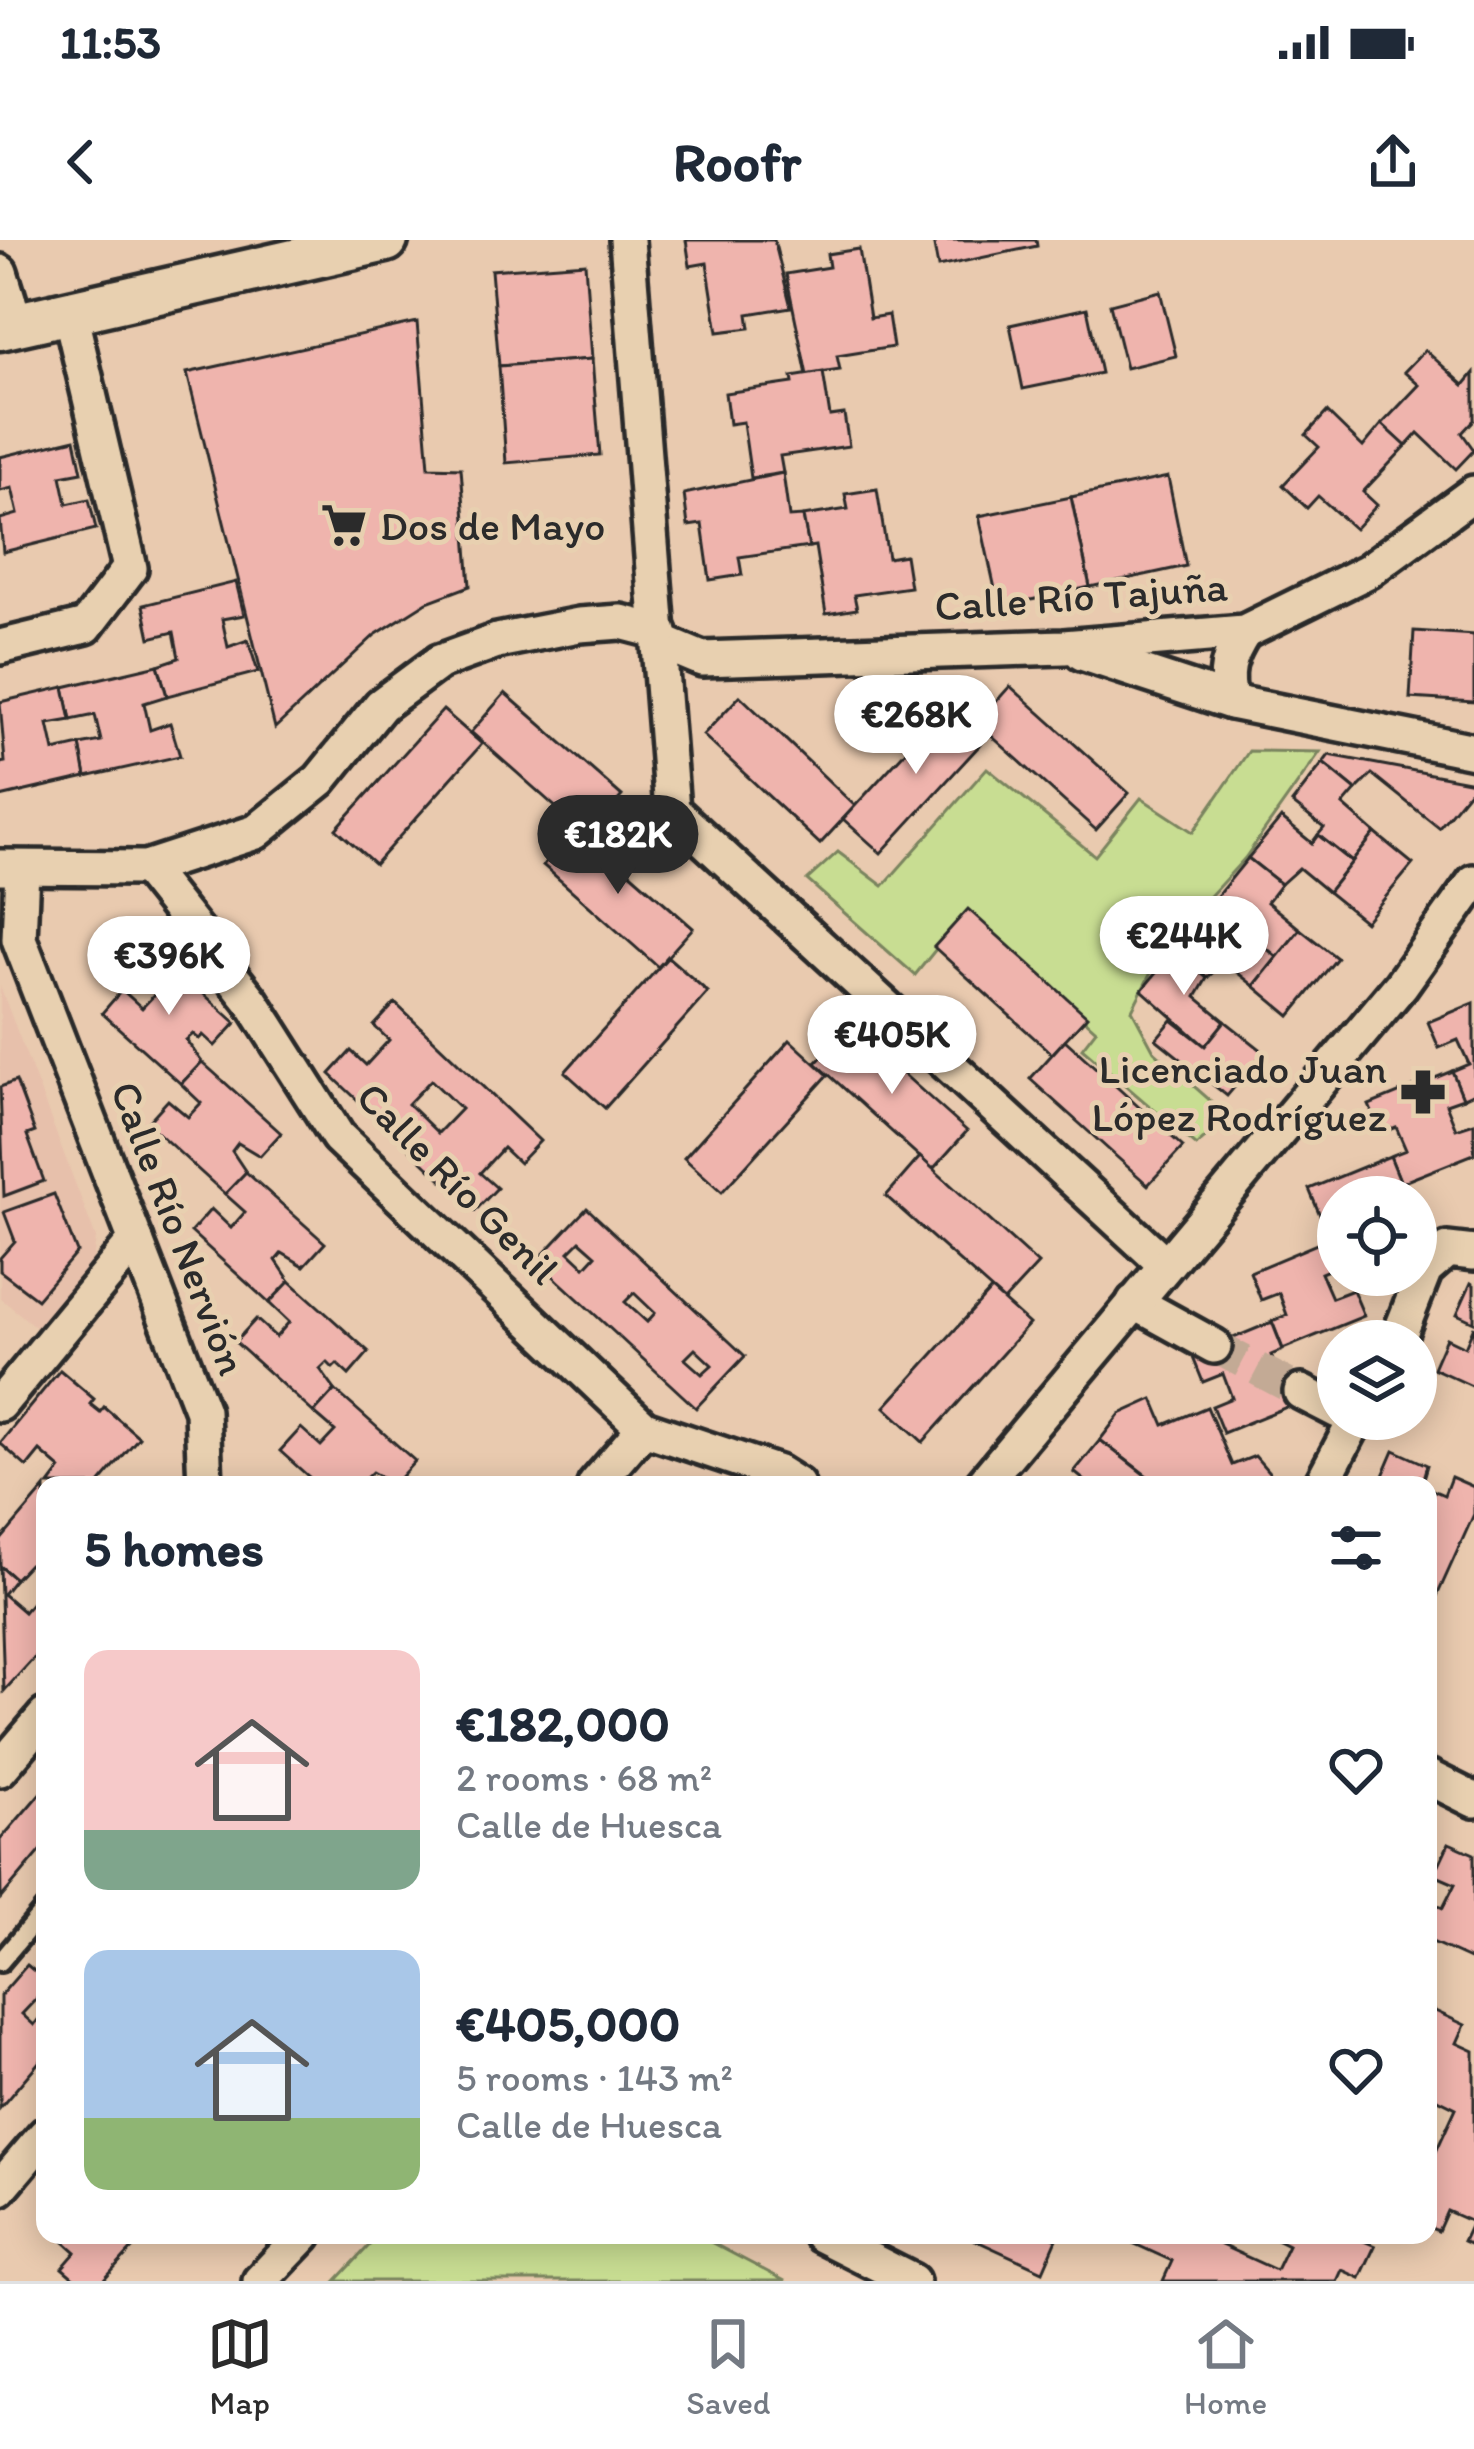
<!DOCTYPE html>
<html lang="en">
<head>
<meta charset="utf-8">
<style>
	body { margin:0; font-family:Itim,sans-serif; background:#f6f6f7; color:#1f2937; height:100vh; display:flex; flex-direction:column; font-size:45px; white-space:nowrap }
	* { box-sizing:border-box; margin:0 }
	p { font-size:39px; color:#747a83 }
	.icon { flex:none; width:66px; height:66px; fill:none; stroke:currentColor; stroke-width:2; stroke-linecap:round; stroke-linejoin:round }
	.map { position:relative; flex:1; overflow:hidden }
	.sheet { position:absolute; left:36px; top:1236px; width:1401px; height:768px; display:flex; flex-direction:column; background:#fff; border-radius:24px; box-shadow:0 6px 30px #0003 }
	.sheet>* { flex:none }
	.fabs { position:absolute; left:1317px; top:936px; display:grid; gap:24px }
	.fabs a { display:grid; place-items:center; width:120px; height:120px; border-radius:50%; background:#fff; box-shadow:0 6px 30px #0003; font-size:60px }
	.price { position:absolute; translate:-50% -102px; padding:0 27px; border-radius:42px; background:#fff; color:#222; font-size:39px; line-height:78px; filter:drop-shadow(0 3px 6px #0008) }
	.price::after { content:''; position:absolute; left:50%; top:72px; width:36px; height:27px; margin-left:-18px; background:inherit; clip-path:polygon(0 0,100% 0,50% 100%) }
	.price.active { background:#2b2b2b; color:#fff }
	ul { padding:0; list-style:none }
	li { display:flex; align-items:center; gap:36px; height:300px; padding:0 48px }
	li span { display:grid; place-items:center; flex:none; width:336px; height:240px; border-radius:24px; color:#555 }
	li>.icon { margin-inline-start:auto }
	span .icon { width:144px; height:144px; fill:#fffc; stroke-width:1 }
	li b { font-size:51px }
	h2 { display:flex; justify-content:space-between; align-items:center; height:144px; padding:0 48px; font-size:51px }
	.status { display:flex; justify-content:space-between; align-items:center; height:84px; padding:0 60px; background:#fff; direction:ltr }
	.status svg { height:33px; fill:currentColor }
	header { display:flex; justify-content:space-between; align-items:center; height:156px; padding:0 48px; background:#fff; font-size:54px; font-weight:700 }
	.tab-bar { display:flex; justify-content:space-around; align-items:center; height:168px; border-top:3px solid #e0e1e3; background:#fff; font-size:33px; color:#747a83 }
	.tab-bar a { display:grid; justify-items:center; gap:6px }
	.tab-bar .active { color:#2b2b2b }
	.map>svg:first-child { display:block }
	.built { fill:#e7c0ab }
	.green { fill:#c8dd92; stroke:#7a845e; stroke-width:3 }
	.building { fill:#efb4ad; stroke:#2b2b2b; stroke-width:3; fill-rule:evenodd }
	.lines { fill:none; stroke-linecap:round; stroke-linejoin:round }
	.minor-tunnel { stroke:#c3aa95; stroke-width:33; stroke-dasharray:33 16; stroke-linecap:butt }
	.service-casing { stroke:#2b2b2b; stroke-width:26 }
	.minor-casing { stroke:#2b2b2b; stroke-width:42 }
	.tertiary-casing { stroke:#2b2b2b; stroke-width:51 }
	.service { stroke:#e8d0b0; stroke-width:16 }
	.minor { stroke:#e8d0b0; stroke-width:33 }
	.tertiary { stroke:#e8d0b0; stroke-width:42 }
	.labels { text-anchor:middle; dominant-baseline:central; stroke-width:10; stroke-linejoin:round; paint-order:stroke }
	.poi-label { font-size:42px; fill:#2b2b2b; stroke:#e8d0b0; text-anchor:start }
	.street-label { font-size:42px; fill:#2b2b2b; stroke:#e8d0b0 }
</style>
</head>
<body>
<div class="status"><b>11:53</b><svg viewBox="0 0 49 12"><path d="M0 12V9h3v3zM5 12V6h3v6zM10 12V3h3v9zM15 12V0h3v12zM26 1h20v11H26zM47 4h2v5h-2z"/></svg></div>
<header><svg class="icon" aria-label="back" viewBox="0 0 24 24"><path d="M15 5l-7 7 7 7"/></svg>Roofr<svg class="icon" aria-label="share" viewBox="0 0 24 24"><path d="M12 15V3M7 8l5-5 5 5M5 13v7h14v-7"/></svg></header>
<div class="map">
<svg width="1474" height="2041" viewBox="0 0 1474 2041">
	<rect width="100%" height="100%" fill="#e9caaf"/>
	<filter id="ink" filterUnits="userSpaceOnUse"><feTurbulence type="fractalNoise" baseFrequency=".00833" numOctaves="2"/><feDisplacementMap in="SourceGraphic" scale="24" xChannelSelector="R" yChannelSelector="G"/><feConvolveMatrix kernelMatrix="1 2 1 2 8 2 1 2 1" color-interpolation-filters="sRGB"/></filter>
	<g filter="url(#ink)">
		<!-- built -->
		<polygon class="built" points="0,746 96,998 93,1021 38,1089 0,1058"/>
		<!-- green -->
		<g class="green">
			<polygon points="1249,511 1320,512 1245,618 1165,705 1132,770 1154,811 1229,877 1196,906 1082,808 1096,790 966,672 915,735 807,640 838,612 883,646 987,528 1095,616 1141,558 1193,592"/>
			<polygon points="379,1995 697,1995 785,2041 336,2041"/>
		</g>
		<!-- building -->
		<g class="building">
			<polygon points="686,0 774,0 791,67 748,74 750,88 718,92 707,23 690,26"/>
			<polygon points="933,0 1036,0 1037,6 938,27"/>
			<polygon points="859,9 870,78 888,75 893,107 837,116 840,130 807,135 786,34 829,27 827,14"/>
			<polygon points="585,23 592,119 499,126 491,30"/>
			<polygon points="1160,51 1176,116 1126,128 1110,64"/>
			<polygon points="1087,68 1101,133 1023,149 1010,85"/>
			<polygon points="417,82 429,227 461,228 470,346 427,362 375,395 275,488 187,133"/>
			<polygon points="1425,110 1464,145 1474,133 1474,180 1462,193 1474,210 1456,229 1418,193 1406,206 1382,184 1419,145 1404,132"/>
			<polygon points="592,119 600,215 506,223 499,126"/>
			<polygon points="823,132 830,176 844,174 849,206 780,216 783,233 751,238 743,182 729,184 725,153 793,143 792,137"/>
			<polygon points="1327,172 1363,207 1382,184 1406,206 1363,252 1377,265 1355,289 1318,256 1307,268 1283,245 1319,207 1306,195"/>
			<polygon points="75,199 82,232 61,236 67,264 89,259 96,289 3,312 0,279 18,274 12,248 0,251 0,217"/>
			<polygon points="783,233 789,277 803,276 809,307 739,317 742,335 710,340 702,284 688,286 684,254"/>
			<polygon points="1168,237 1186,326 1090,347 1071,257"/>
			<polygon points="877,249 888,318 905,315 910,347 854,355 857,369 826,374 815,306 809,307 803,276 848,269 845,254"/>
			<polygon points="1071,257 1090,347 999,367 979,276"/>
			<polygon points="236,342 244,375 222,379 228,407 248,400 258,432 167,456 158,425 179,418 174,392 150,398 143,365"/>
			<polygon points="1414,391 1474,395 1474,462 1410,458"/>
			<polygon points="158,425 167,456 144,463 150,490 170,483 180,516 86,537 80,505 101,501 95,475 71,480 64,447"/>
			<polygon points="1010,446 1129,553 1096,590 977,483"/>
			<polygon points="64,447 71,480 48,484 54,511 80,505 86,537 0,557 0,523 5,522 0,462"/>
			<polygon points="505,453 622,556 587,595 471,492"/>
			<polygon points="740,456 855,566 820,604 703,495"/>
			<polygon points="951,462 989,495 881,613 843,579"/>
			<polygon points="443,470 482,504 375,624 336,589"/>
			<polygon points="1329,515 1474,542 1474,545 1439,588 1372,534 1356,550 1323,523"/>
			<polygon points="1323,523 1356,550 1343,565 1375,593 1352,622 1318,595 1324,588 1292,563"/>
			<polygon points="1281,578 1312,603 1318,595 1352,622 1328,652 1299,628 1281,644 1248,618"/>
			<polygon points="577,586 693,688 658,727 543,625"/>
			<polygon points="1375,593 1413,624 1365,682 1328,652"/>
			<polygon points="1248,618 1281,644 1267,662 1300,689 1277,717 1243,689 1249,682 1217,656"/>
			<polygon points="968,669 1087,776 1052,814 934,707"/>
			<polygon points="1206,673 1236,697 1243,689 1277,717 1254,746 1224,722 1207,738 1174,711"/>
			<polygon points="1300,689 1337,718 1290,776 1254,746"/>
			<polygon points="1174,711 1207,738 1196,757 1225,781 1205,806 1142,750"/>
			<polygon points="157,712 236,783 215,806 203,795 199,799 193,794 186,800 202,822 181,844 102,773 122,750 142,768 156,753 136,735"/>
			<polygon points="668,717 708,752 605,868 565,832"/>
			<path d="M395,763L540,901L519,923L503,908L480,933L497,948L475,971L330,834L351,811L366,825L389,800L374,786ZM431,840L461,869L438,893L408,864Z"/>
			<polygon points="1474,763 1474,853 1463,858 1452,831 1469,824 1458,800 1439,808 1428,782"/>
			<polygon points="1172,780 1205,806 1225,781 1264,812 1227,856 1156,799"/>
			<polygon points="850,786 967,891 933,929 816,823"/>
			<polygon points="790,800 828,835 722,952 684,918"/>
			<polygon points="1065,800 1183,907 1148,945 1030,839"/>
			<polygon points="202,822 281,893 260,916 238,903 232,911 246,932 225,954 147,883 168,860 188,877 201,863 181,844"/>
			<polygon points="1452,831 1463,858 1446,864 1456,889 1474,883 1474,914 1401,943 1390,916 1406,910 1396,887 1381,893 1369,865"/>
			<polygon points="16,841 35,892 27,895 44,941 4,956 0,847"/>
			<polygon points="1390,916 1401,943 1383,951 1386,957 1338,957 1338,972 1320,975 1309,949"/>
			<polygon points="920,917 1038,1024 1004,1061 886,956"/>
			<polygon points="246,932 325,1003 304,1026 282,1013 276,1020 290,1041 269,1063 191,992 211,969 231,988 245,972 225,954"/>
			<polygon points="54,954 77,1012 37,1059 0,1031 0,1018 15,1001 4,972"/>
			<path d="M587,968L745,1116L696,1168L537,1021ZM580,1001L596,1015L585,1027L569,1012ZM634,1053L655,1073L647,1082L625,1062ZM695,1109L712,1125L702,1134L685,1119Z"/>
			<polygon points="1331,998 1338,1026 1321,1033 1332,1058 1353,1050 1364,1076 1283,1109 1272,1081 1287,1075 1279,1053 1261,1060 1250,1032"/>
			<polygon points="290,1041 369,1112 349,1135 337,1124 333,1128 327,1122 320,1129 335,1150 314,1173 235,1102 256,1079 276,1097 289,1082 269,1063"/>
			<polygon points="1471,1043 1474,1045 1474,1082 1457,1074"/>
			<polygon points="991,1050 1029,1084 923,1202 885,1167"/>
			<polygon points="1272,1082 1283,1110 1271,1115 1281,1140 1294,1134 1304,1160 1223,1193 1212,1166 1232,1158 1223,1134 1203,1142 1192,1115"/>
			<polygon points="1474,1086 1474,1147 1433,1128 1446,1098 1465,1107"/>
			<polygon points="60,1130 94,1159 90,1164 100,1172 104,1167 139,1197 98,1245 49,1245 61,1229 40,1211 27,1227 0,1203"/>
			<polygon points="335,1150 415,1221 394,1244 372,1232 365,1239 371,1245 318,1245 280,1211 301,1188 321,1206 335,1191 314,1173"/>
			<polygon points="1153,1159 1164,1185 1207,1167 1232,1225 1255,1216 1280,1245 1159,1245 1100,1200 1120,1174"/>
			<polygon points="1100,1200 1158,1245 1090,1245 1074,1232"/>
			<polygon points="1394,1210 1427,1225 1421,1245 1379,1245"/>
			<polygon points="1451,1237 1474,1247 1474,1274 1428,1376 1428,1248 1444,1255"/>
			<polygon points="45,1248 45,1338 29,1324 15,1339 0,1326 0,1301"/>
			<polygon points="0,1326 15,1339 3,1354 24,1372 37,1356 45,1362 45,1406 4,1451"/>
			<polygon points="43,1550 45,1606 1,1658 0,1600"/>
			<polygon points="1449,1603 1474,1614 1474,1721 1428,1700 1428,1661 1443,1668 1455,1644 1434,1635"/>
			<polygon points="27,1725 45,1740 45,1765 37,1758 22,1774 34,1785 45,1771 45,1815 0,1868 0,1756"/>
			<polygon points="1433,1770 1465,1785 1457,1803 1474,1811 1474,2006 1463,2001 1472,1982 1447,1971 1438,1991 1428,1987 1428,1929 1456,1868 1432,1856 1428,1865"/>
			<polygon points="57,1995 145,1995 103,2041 77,2041 62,2028 76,2012"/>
			<polygon points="964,1995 1049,1995 1057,1999 1043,2031"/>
			<polygon points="1115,1995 1199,1995 1276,2030 1288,2005 1268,1995 1350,1995 1375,2006 1360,2038 1342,2030 1337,2041 1163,2041 1172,2021"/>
		</g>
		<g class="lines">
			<!-- minor-tunnel -->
			<polyline class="minor-tunnel" points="1214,1106 1301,1152"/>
			<!-- service casing -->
			<g class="service-casing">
				<polyline id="service" points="0,1722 45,1669"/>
			</g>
			<!-- minor casing -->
			<g class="minor-casing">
				<g id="minor">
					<polyline points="627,0 672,570 1165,1024"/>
					<polyline points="0,32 16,84"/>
					<polyline points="659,401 702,419 1064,407 1244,392 1368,331 1474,253"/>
					<polyline points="0,407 86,386 130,328 70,73"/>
					<polyline points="1082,413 1231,462 1474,511"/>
					<path d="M1231,462C1223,433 1228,417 1244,392"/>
					<polyline points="0,627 146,628 256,592 320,540 381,465 439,422 497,401 579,385 621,382 660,392"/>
					<polyline points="146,628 252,762 338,897 644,1188 778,1233 797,1245"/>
					<polyline points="22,629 19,699 202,1171 205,1245"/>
					<polyline points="1134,1062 1214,1106"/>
					<polyline points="1397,1101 1425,1030 1448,1010 1474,1013"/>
					<polyline points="1301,1152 1338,1171"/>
					<polyline points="0,1164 136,1000"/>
					<polyline points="595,1245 644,1188"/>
					<polyline points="982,1245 1401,745 1474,642"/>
					<polyline points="1321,1245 1356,1179"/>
					<polyline points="0,1529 45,1476"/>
					<polyline points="1428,1537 1474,1560"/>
					<polyline points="0,1948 45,1895"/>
					<polyline points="821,1995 912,2041"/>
					<polyline points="260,2041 304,1995"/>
				</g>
			</g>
			<!-- tertiary casing -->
			<g class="tertiary-casing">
				<polyline id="tertiary" points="0,88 386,0"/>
			</g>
			<!-- service -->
			<use href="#service" class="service"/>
			<!-- minor -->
			<use href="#minor" class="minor"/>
			<!-- tertiary -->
			<use href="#tertiary" class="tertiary"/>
		</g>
	</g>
	<!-- icons -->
	<defs>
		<g id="supermarket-bare" transform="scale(3.6)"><path d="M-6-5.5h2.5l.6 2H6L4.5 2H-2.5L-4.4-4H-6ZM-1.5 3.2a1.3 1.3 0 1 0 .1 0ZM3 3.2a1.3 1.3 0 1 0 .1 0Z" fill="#2b2b2b" stroke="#e8d0b0" stroke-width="2.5" paint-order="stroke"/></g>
		<g id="pharmacy-bare" transform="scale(3.6)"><path d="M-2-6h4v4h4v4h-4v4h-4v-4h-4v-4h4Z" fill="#2b2b2b" stroke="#e8d0b0" stroke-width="2.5" paint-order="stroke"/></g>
	</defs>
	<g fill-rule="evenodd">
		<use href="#supermarket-bare" x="344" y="285"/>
		<use href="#pharmacy-bare" x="1423" y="852"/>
	</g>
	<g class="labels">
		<!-- poi labels -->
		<g class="poi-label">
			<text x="380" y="285">Dos de Mayo</text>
			<text x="1387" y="828" text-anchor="end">Licenciado Juan<tspan x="1387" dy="48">López Rodríguez</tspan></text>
		</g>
		<!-- street labels -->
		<g class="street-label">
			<text transform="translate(1081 356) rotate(-4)">Calle Río Tajuña</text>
			<text transform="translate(458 943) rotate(45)">Calle Río Genil</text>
			<text transform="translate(179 988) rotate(69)">Calle Río Nervión</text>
		</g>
	</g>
</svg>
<div class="fabs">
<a><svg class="icon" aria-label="locate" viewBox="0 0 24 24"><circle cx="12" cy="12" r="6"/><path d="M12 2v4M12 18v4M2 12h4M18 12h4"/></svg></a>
<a><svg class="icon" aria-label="layers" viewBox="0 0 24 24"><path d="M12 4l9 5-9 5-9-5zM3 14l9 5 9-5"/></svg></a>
</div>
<b class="price" style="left:916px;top:537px">€268K</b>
<b class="price active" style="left:618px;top:657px">€182K</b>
<b class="price" style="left:1184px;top:758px">€244K</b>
<b class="price" style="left:169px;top:778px">€396K</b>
<b class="price" style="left:892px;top:857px">€405K</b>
<section class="sheet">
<h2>5 homes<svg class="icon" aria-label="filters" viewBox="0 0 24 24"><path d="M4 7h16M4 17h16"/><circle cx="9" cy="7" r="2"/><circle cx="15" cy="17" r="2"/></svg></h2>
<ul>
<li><span style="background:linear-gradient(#f6c9c9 75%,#7fa58c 0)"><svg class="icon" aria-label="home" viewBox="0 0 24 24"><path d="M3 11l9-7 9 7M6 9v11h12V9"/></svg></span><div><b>€182,000</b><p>2 rooms · 68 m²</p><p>Calle de Huesca</p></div><svg class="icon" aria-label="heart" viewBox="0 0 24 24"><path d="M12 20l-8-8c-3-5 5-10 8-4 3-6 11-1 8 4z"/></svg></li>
<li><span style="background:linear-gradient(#a9c7e8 70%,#8fb573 0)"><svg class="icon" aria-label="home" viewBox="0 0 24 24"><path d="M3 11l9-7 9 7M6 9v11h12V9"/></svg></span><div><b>€405,000</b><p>5 rooms · 143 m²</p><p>Calle de Huesca</p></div><svg class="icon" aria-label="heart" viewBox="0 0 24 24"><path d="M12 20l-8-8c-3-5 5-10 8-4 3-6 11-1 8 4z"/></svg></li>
</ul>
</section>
</div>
<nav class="tab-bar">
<a class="active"><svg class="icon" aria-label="map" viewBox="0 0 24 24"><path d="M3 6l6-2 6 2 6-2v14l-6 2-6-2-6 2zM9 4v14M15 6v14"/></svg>Map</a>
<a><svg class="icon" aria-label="saved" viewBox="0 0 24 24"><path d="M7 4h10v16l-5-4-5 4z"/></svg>Saved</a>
<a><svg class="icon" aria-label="home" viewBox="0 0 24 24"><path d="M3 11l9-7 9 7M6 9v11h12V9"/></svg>Home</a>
</nav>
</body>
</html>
